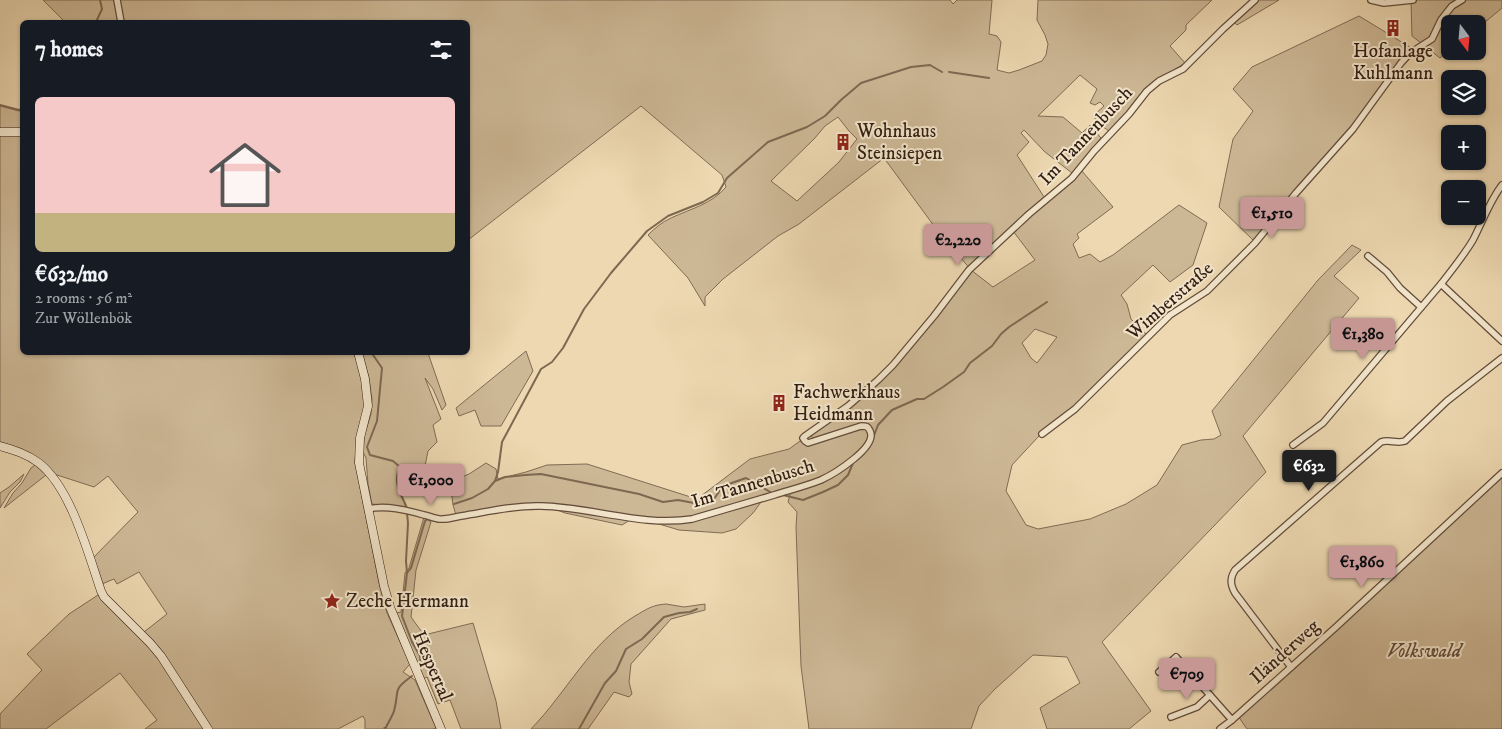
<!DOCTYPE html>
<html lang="en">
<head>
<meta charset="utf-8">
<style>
	body { margin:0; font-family:"IM FELL DW Pica",serif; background:#242831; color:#f1f3f6; height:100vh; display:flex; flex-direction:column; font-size:19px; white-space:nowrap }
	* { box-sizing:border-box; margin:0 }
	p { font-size:16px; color:#9ea1a6 }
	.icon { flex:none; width:28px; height:28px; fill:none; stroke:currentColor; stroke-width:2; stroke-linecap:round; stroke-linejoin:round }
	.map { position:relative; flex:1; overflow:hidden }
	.details { position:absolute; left:20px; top:20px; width:450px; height:335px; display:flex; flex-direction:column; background:#171b24; border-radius:8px; box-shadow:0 1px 4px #0004 }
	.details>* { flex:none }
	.needle { width:32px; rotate:164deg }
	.fabs { position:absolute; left:1441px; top:15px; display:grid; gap:10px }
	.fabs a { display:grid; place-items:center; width:45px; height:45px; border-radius:8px; background:#171b24; box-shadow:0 1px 4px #0004; font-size:25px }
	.price { position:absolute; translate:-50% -42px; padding:0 11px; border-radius:5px; background:#c59692; color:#111; font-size:16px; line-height:32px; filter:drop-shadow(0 1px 2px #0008) }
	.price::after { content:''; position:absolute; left:50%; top:30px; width:15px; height:11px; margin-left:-8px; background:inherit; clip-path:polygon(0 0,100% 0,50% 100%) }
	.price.current { background:#222; color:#fff }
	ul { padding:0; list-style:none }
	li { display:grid; align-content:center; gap:10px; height:265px; padding:0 15px }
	li span { display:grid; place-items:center; height:155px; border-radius:8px; color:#555 }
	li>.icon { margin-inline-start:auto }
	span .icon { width:90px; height:90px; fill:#fffc; stroke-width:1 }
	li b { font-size:21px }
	h2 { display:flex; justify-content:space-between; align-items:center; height:60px; padding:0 15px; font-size:21px }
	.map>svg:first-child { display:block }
	.green { fill:#cdb896; stroke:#806b54; fill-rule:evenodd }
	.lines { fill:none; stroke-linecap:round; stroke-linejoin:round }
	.stream { stroke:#7d6851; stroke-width:2 }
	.street-casing { stroke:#624c3a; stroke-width:8 }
	.secondary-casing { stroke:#331e13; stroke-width:9 }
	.street { stroke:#f3e6cc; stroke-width:5.5 }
	.secondary { stroke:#f3e6cc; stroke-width:8 }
	.labels { text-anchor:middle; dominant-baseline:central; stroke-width:4; stroke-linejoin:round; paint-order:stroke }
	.poi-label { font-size:19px; fill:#331e13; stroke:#f3e6cc; text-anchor:start }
	.street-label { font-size:19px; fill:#331e13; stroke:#f3e6cc }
	.park-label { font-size:19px; font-style:italic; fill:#614c3a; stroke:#f3e6cc }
</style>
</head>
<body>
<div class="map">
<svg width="1502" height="729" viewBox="0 0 1502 729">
	<rect width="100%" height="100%" fill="#edd8b1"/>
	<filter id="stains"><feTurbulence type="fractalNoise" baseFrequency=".004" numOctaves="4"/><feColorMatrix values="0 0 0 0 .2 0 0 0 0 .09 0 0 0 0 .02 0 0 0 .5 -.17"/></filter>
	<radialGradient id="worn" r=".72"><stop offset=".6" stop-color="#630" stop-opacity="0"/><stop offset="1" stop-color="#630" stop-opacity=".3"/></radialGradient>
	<!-- green -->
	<g class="green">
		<path d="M43,0H950L953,4L957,0H992L989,34L997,36L1001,42L997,70L1009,73L1019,70L1042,61L1046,55L1048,44L1045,35L1037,20L1038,0H1212L1186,25V30L1170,46L1185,63L1153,83L1137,98L1125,114L1109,131C1103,127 1095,122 1094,115L1104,106L1100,102L1095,105L1090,103L1097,89L1080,75L1038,116L1063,117L1082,133L1090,125L1101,138L1072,173L1045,152L1024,130L1021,133L1029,142L1017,155L1046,200L1081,170L1113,207L1077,234L1079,238L1073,244L1079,258L1090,254L1100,262L1113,255L1179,205L1207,223L1193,265L1170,282L1153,265L1121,295L1127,304L1131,319L1147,335L1074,407L1039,436L1012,465L1006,491L1026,525L1038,529L1090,519L1126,504L1157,485L1182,445L1201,440L1214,439L1221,435L1212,411L1318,280L1352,245L1361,250L1334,276L1359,298L1243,436L1266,472L1102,642L1151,711L1129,729H1047L1040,708L1080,683L1067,657L1033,655L995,689L979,706L971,729H809L801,666L796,527L797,512L788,502L791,491L829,477L869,446L874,433L872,428L867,425L814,440L811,436L874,386L971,270L937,230L884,158L799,224L778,236L723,279L705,297V306L688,278L648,235C655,228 662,222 671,218C690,209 712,204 726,187L722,175L641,106L468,240V22H65ZM838,117L849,131L857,139L839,162L797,201L771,181L814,139L825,126ZM1013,231L1035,260L993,287L971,270ZM1035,329L1057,337L1037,363L1031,358L1022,343Z"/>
		<polygon points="1256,0 1279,0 1237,25 1233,21"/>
		<polygon points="1411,0 1502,0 1502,8 1478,28 1478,24 1450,24 1450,50 1440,58 1412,36"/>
		<polygon points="1359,16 1413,49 1352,128 1254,241 1219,207 1233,139 1253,111 1233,89 1252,67"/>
		<polygon points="0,106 19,111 22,110 22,129 0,130"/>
		<path d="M0,132H22V352L354,353C360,371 368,392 364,411C364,416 361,421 359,426C357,438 356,450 355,462L379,583L387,613L410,664L403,672L415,680L436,728L433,729H386L384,727V729H365V720L363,716L338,729H145L157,720L120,673L46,729H0V714L42,670L27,654L69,614L98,595L105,603L144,632L167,614L139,572L117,584L114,579L102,584L93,558L138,512L108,476L94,487L54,474L40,461L22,449L0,442Z"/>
		<polygon points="526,351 533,371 501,426 481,426 475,410 459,416 456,408"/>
		<polygon points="362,353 428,353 446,405 442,410 433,389 425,378 441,419 433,425 437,442 428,451 422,481 399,489 406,508 372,504 368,484 366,458 363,452 364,437 371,414 372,400 369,378"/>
		<polygon points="862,427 868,430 869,436 857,455 831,474 761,502 753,513 736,529 722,533 679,530 649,521 630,520 622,525 565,513 540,503 456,515 453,505 450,482 469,474 486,463 496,469 498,479 526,472 547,465 587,464 697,499 750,459 789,449 800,441 807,444"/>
		<polygon points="35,465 46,475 4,508 13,493 22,483 31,468"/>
		<polygon points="24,474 20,482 10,492 0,508 0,493 9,487"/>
		<polygon points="1502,474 1502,729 1247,729 1238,716"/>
		<polygon points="424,517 431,522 416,570 411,617 424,635 473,623 496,701 501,729 461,729 450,700 438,704 427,677 423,679 396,613 401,612 405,573 409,568"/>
		<path d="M666,604L684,607L705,604V610L671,619L631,664L629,682L632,694L629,697L614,692L588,729H531C567,692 590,643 635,616C647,609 652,605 666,604Z"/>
	</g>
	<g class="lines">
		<!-- stream -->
		<g class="stream">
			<polyline points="96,22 102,9 100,0"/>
			<polyline points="949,72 989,78"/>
			<polyline points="0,105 19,110 22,109"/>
			<path d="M371,352L382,368L377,421L367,447L370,455L393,461L400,467C392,483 401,493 407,508"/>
			<polyline points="873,438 878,425 892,410 917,399 924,399 943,387 964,372 970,363 992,346 1001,334 1009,327 1047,302"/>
			<polyline points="495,481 498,472 502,442 541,369 552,362 563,348 584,309 611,273 647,231 668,216 703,202 718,193 727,178 768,142 807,127 825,116 841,100 861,83 911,67 930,65 942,72"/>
			<polyline points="783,495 803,500 823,492 838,485 848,475 853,463"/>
			<polyline points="454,504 472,498 488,489 495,481 505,477 525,475 541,474 639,494 663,502 678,500 694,503 714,499 723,486 746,478 772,493"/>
			<polyline points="407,513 408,523 406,561 407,573 402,616 412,642 420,656 421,668"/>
			<polyline points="407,573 411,568 425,521 428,519 439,522"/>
			<path d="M385,729C388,723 392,717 394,711C400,690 391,691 412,676"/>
			<polyline points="579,729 605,683 616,671 626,649 642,639 664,617 679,613 690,612 697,609"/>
		</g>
		<!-- street casing -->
		<g class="street-casing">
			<g id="street">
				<polyline points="117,0 121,22"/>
				<polyline points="1371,0 1384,3 1413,0"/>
				<polyline points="1368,256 1387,272 1400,288 1421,307"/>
				<polyline points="1441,284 1502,341"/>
				<polyline points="1042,434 1075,409 1170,315 1207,291 1255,243 1296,193 1353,129 1401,63 1410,53 1432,39 1441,20 1448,11 1452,6 1462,0"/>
				<path d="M1293,445L1323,423L1441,284C1452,270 1464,255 1473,240C1483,221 1489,202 1502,185"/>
				<path d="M368,509C386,505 406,510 424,515C430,516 437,520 443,519C449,519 455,517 461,516C487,512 515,505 541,506C591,507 643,527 692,519C719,511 747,503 774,495C790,490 806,486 821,480C834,474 878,447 870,431C868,426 866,426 861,426L808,443L805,441L803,438L805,436L848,406L878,380L893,365L934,316L969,270L1029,214L1072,178L1094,151L1129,114L1147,91L1159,81L1183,69L1223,29L1255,0"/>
				<path d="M1291,667L1235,593C1230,584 1230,578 1235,570L1381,442C1389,439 1397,444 1405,441L1447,401L1502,358"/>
				<polyline points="1159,672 1176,657 1232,720"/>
				<polyline points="1171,717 1197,707 1210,695"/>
				<polyline points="1220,729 1232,720 1336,627 1502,473"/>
			</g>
		</g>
		<!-- secondary casing -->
		<g class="secondary-casing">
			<g id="secondary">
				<polyline points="0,132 22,132"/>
				<polyline points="358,352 365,379 368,406 360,438 359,463 384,586 390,607 441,729"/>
				<path d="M0,446C14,450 27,454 39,463C71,488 88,553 101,591L104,597L150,643L161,656L208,729"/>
			</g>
		</g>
		<!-- street -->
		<use href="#street" class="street"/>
		<!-- secondary -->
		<use href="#secondary" class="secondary"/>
	</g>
	<!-- icons -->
	<defs>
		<g id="building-bare" transform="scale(1.35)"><path d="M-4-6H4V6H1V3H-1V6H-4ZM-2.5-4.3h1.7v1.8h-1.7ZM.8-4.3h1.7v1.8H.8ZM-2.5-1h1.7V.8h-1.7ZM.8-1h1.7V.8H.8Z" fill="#8f2418" stroke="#f3e6cc" stroke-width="2.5" paint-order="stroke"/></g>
		<g id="sight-bare" transform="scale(1.35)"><path d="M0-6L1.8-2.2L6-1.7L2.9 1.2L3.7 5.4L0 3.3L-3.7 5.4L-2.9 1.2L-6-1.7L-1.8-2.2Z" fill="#8f2418" stroke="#f3e6cc" stroke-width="2.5" paint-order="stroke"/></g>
	</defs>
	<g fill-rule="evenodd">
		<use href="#building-bare" x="1393" y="28"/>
		<use href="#building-bare" x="843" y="142"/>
		<use href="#building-bare" x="779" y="403"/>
		<use href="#sight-bare" x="332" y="601"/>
	</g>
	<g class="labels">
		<!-- poi labels -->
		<g class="poi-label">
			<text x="1393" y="51" text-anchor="middle">Hofanlage<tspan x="1393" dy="22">Kuhlmann</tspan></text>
			<text x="857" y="131">Wohnhaus<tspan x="857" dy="22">Steinsiepen</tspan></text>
			<text x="793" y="392">Fachwerkhaus<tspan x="793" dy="22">Heidmann</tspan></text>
			<text x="346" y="601">Zeche Hermann</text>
		</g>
		<!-- street labels -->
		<g class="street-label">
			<text transform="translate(1086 136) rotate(-47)">Im Tannenbusch</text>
			<text transform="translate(1170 301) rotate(-41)">Wimberstraße</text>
			<text transform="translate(753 484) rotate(-17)">Im Tannenbusch</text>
			<text transform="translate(1285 652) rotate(-42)">Iländerweg</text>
			<text transform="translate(432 666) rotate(67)">Hespertal</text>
		</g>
		<!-- park labels -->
		<g class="park-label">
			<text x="1424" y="651">Volkswald</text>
		</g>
	</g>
	<rect width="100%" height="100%" filter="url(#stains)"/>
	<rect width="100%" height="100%" fill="url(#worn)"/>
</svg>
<div class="fabs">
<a><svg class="needle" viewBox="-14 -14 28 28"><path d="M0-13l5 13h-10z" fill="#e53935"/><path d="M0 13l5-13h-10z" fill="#9ea1a6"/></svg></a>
<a><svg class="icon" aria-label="layers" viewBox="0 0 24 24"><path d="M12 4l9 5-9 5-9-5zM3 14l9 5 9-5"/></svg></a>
<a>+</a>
<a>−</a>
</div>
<b class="price" style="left:1272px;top:239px">€1,510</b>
<b class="price" style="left:958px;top:266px">€2,220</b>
<b class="price" style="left:1363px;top:360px">€1,380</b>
<b class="price current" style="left:1309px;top:492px">€632</b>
<b class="price" style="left:431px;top:506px">€1,000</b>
<b class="price" style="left:1362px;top:588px">€1,860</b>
<b class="price" style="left:1187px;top:700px">€709</b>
<section class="details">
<h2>7 homes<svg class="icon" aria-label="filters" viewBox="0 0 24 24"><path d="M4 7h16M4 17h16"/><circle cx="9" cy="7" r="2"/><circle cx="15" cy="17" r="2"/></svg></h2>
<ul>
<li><span style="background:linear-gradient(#f6c9c9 75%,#c2b280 0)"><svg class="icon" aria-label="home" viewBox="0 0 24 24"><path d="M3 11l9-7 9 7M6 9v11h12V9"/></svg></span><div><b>€632/mo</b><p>2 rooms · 56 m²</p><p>Zur Wöllenbök</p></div></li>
</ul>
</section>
</div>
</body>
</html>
